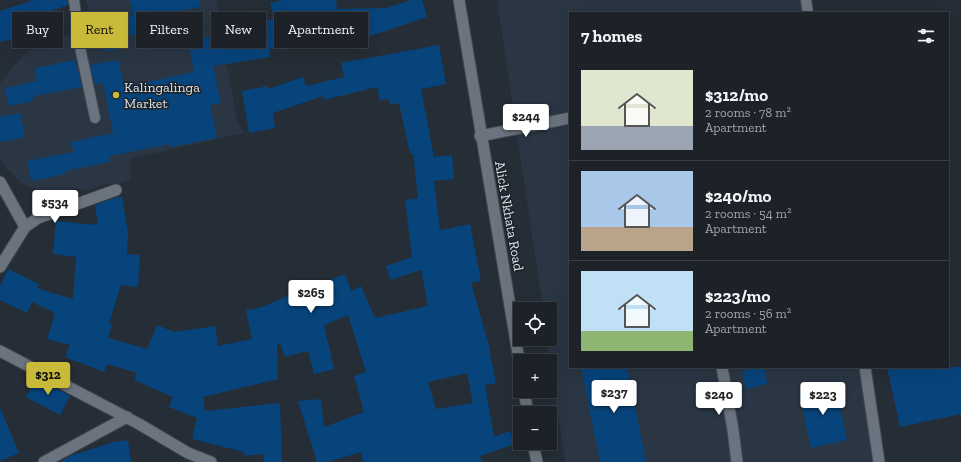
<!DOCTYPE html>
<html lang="en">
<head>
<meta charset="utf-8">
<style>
	body { margin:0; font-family:"Zilla Slab",serif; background:#252a30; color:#f1f3f6; height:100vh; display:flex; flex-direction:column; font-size:15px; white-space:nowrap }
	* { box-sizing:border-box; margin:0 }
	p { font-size:13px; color:#a0a4a8 }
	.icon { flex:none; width:22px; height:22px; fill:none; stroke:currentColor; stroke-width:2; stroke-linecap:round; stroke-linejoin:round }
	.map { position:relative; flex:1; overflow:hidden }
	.sheet { position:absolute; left:569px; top:12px; width:380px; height:356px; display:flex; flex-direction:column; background:#1c2228; border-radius:0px; box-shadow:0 4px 16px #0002,0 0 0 1px #3a3f45 }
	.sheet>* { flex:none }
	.top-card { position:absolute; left:12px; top:12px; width:380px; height:36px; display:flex; gap:8px }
	.buttons { position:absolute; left:513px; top:302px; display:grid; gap:8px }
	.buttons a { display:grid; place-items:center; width:44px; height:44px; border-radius:0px; background:#1c2228; box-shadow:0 4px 16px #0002,0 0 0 1px #3a3f45; font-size:20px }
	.price { position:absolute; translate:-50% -34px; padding:0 9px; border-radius:4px; background:#fff; color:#222; font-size:13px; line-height:26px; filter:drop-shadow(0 1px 2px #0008) }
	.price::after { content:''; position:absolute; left:50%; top:24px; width:12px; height:9px; margin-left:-6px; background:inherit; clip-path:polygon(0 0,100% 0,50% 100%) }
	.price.current { background:#c9ba3a; color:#111 }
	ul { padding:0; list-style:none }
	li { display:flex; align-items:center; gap:12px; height:100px; padding:0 12px }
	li+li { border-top:1px solid #3a3f45 }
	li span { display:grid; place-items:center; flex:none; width:112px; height:80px; border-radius:0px; color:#555 }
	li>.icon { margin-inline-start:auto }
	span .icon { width:48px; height:48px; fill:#fffc; stroke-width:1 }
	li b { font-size:17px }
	h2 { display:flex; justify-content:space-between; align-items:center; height:48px; padding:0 12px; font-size:17px }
	.pill { padding:0 14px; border-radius:0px; background:#1c2228; box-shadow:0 4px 16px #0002,0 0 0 1px #3a3f45; font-size:14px; line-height:36px }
	.pill.current { background:#c9ba3a; color:#111 }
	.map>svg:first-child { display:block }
	.built { fill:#2a3644 }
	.building { fill:#07447c; fill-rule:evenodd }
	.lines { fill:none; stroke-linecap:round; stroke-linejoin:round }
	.service-casing { stroke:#444a52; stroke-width:12 }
	.minor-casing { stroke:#444a52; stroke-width:13 }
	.secondary-casing { stroke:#444a52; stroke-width:13 }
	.service { stroke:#6b747e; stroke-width:10 }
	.minor { stroke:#6b747e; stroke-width:11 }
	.secondary { stroke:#6b747e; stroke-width:11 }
	.poi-dot { fill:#c9ba3a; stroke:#1c232b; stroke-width:1.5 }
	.labels { text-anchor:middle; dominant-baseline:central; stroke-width:3; stroke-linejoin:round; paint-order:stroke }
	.poi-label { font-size:14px; fill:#dde2e8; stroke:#1c232b; text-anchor:start }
	.street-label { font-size:14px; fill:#dde2e8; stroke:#1c232b }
</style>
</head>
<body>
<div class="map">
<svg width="961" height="462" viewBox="0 0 961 462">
	<rect width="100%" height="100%" fill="#252d36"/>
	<!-- built -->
	<g class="built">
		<polygon points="86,0 216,0 218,8 218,30 227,65 237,120 244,133 130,159 130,180 120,183 102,184 91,190 73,189 53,194 31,188 20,182 14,175 4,166 0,159 0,83 25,53 54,37 74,36 83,24 90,12"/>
		<polygon points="497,0 803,0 805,13 570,13 570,367 861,367 876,462 565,462 547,339 550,339 550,309 543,309"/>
	</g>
	<!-- building -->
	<g class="building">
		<polygon points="34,0 68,0 68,5 15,23 18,38 0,42 0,11"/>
		<polygon points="130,0 200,0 200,7 153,16 156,30 127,36 129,47 105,52 99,22 133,15"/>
		<polygon points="283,0 336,0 337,9 386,8 411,0 422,0 427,17 359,40 317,37 269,49 270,57 213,66 221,103 210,105 217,138 170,147 170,144 109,156 110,162 65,171 66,174 31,181 27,161 74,152 71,142 113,133 103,83 95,85 90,65 118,60 124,87 194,72 188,41 229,33 228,26 274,19 270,3"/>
		<path d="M439,45L446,84L421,89L434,157L452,155L454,179L434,181L440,230L470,224L481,281L471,283L488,342L496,383L485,385L494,437L510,431L515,444L480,456L482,462H363L361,452L328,462H317L298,401L321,399L324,427L364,412L354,376L366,372L348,315L324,325L334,369L314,374L308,351L285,357L280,343L277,344L278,379L203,397L205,411L280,403L282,462H264L263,454L245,456L244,452L192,439L197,418L169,407L173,397L134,380L137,373L107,364L104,372L65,357L70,345L47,339L55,313L32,302L27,313L0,300V286L8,269L39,284L37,288L73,299L76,257L53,254L56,221L98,225L95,205L114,198L122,197L128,233L127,254L140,255L138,287L121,285L109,324H112L108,338L147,349L157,325L174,332L215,326L218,346L252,339L246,310L262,307L294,293L295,294L345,274L351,291L361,286L375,318L428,306L421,270L390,280L386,266L412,257L405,200L418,198L413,153L410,154L399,103L390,105L389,99L380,101L377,87L324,100L323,96L273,113L275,128L249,133L242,91L268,86V89L303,77L306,86L344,77L341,63ZM467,373L473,403L436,409L428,382Z"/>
		<polygon points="75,60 82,87 33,96 34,101 8,106 5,88 37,81 35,68"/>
		<polygon points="20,113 25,137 0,142 0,117"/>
		<polygon points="581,367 627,367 646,462 600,462"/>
		<polygon points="759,367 764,367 767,384 746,389 742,371"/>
		<polygon points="887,367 961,367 961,414 900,427"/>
		<polygon points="36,378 70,396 60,415 26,397"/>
		<polygon points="835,384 847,440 811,448 799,392"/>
		<polygon points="0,408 19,453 0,461"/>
		<polygon points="128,440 131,462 62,462 61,461 70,456 114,442"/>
	</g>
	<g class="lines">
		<!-- service casing -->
		<g class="service-casing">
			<g id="service">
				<polyline points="74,0 81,52 95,118"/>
				<polyline points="806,0 808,13"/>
			</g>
		</g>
		<!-- minor casing -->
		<g class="minor-casing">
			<g id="minor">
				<polyline points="480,136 570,118"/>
				<polyline points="0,182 25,227"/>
				<polyline points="0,267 25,227 38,218 116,190"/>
				<polyline points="0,351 139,424 188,453 211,462"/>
				<polyline points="722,367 733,430 737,462"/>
				<polyline points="865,367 879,462"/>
				<polyline points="44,462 127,417"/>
			</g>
		</g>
		<!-- secondary casing -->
		<g class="secondary-casing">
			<g id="secondary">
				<polyline points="459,0 520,366"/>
				<polyline points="524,391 528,413"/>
				<polyline points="533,443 537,462"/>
			</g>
		</g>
		<!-- service -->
		<use href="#service" class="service"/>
		<!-- minor -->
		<use href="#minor" class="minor"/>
		<!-- secondary -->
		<use href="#secondary" class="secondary"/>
	</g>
	<!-- markers -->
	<circle class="poi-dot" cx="116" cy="95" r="4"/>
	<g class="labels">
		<!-- poi labels -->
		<g class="poi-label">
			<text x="124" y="87">Kalingalinga<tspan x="124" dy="16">Market</tspan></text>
		</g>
		<!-- street labels -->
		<g class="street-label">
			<text transform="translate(509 216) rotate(80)">Alick Nkhata Road</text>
		</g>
	</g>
</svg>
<div class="buttons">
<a><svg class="icon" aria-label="locate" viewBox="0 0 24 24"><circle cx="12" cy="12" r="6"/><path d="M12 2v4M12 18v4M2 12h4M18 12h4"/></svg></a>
<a>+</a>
<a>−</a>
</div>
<b class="price" style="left:526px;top:138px">$244</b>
<b class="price" style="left:55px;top:224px">$534</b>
<b class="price" style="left:311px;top:314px">$265</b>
<b class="price current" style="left:48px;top:396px">$312</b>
<b class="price" style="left:614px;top:414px">$237</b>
<b class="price" style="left:719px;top:416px">$240</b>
<b class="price" style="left:823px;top:416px">$223</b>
<div class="top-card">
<a class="pill">Buy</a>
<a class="pill current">Rent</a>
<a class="pill">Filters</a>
<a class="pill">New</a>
<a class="pill">Apartment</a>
</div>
<section class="sheet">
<h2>7 homes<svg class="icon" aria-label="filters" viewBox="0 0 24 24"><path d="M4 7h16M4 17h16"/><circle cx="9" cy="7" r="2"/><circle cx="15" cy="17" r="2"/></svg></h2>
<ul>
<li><span style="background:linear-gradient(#dfe7d0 70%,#9aa5b1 0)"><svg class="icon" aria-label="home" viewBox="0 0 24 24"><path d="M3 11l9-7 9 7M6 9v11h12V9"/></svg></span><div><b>$312/mo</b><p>2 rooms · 78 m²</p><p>Apartment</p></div></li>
<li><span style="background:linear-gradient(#a9c7e8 70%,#b9a48a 0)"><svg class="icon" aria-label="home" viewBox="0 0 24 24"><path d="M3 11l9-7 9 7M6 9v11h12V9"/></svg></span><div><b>$240/mo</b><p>2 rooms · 54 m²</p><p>Apartment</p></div></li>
<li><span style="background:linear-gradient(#bfe0f5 75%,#8fb573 0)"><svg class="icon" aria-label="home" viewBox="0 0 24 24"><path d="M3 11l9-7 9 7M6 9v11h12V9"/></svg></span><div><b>$223/mo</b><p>2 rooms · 56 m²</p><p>Apartment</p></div></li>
</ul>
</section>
</div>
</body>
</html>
